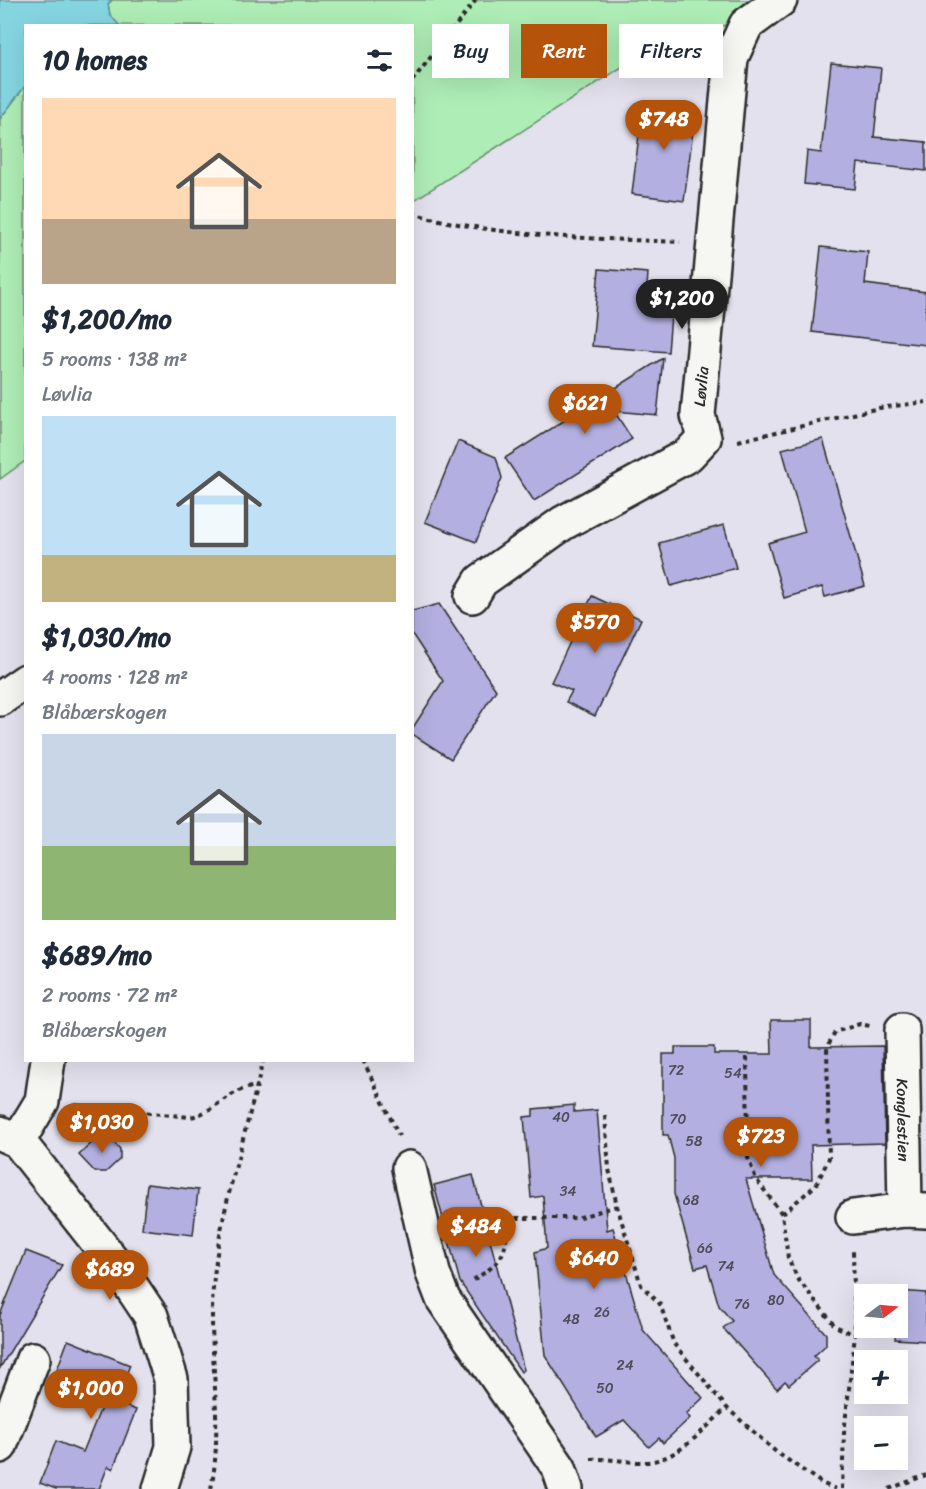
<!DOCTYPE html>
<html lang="en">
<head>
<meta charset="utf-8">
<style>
	body { margin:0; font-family:Sriracha,sans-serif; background:#f6f6f7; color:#1f2937; height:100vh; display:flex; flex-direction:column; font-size:22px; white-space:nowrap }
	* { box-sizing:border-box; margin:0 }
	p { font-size:20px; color:#747a83 }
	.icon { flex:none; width:33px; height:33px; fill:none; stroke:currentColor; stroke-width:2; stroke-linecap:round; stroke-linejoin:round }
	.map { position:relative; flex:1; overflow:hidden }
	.side { position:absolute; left:24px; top:24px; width:390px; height:1038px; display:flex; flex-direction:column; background:#fff; border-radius:0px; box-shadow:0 6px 24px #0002 }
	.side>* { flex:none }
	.hud { position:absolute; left:432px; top:24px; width:404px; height:54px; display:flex; gap:12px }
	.needle { width:39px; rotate:74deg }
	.buttons { position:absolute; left:854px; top:1284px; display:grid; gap:12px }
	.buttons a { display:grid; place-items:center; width:54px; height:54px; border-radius:0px; background:#fff; box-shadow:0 6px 24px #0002; font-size:30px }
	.price { position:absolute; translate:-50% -51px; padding:0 14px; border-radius:21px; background:#b45309; color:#fff; font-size:20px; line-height:39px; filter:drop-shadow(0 2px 3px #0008) }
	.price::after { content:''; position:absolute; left:50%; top:36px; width:18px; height:14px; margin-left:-9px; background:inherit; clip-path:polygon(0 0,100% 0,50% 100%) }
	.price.on { background:#222; color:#fff }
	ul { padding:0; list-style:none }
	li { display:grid; align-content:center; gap:12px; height:318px; padding:0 18px }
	li span { display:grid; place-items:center; height:186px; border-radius:0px; color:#555 }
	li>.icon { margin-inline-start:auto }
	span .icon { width:108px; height:108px; fill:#fffc; stroke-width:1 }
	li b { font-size:26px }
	h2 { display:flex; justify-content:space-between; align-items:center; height:72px; padding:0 18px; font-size:26px }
	.tag { padding:0 21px; border-radius:0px; background:#fff; box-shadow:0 6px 24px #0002; font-size:21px; line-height:54px }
	.tag.on { background:#b45309; color:#fff }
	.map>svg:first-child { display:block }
	.green { fill:#aeedb5; stroke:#6c8c70; stroke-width:1.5 }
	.water { fill:#85d5e1; stroke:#619198; stroke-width:1.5 }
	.building { fill:#b3afe0; stroke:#2b2b2b; stroke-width:1.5 }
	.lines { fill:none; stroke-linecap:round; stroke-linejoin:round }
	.minor-casing { stroke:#2b2b2b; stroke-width:38 }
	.path { stroke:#2b2b2b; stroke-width:4; stroke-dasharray:4.5 4.5; stroke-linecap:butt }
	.minor { stroke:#f6f6f2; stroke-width:33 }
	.labels { text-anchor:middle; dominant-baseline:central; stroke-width:4.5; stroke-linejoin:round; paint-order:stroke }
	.number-label { font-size:14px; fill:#4d4c58 }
	.street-label { font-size:16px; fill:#2b2b2b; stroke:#f6f6f2 }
</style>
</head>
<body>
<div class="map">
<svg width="926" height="1489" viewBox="0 0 926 1489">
	<rect width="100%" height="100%" fill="#e2e1ed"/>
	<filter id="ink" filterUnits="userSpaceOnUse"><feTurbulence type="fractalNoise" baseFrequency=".0167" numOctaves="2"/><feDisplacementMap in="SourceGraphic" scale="12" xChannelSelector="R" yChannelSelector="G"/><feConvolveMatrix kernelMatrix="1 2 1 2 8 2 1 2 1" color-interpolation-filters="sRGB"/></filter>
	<g filter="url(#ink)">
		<!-- green -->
		<g class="green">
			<polygon points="112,0 758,0 738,20 628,63 413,201 412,26 119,25 110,15 108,4"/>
			<polygon points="25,86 25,461 0,479 0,119"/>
		</g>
		<!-- water -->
		<polygon class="water" points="0,0 112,0 108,4 110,15 119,25 26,26 25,86 0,119"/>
		<!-- building -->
		<g class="building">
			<polygon points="831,63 881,68 874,137 926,142 926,171 858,163 855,189 804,184 807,151 821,153"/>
			<polygon points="643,101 696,108 684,201 632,194"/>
			<polygon points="821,247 868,252 865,284 926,292 926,345 812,332"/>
			<polygon points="599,269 648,273 646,301 672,303 668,352 592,346"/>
			<polygon points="663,358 657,415 614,411 632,439 534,501 505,458"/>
			<polygon points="823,439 865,586 825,597 822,587 784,598 768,543 805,532 782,449"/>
			<polygon points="458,441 496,457 502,478 476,542 425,522"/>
			<polygon points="724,525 736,568 671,586 659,543"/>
			<polygon points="592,596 641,619 595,716 566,702 572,691 551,682"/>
			<polygon points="439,604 496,690 451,759 412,734 412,729 443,681 412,634 412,611"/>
			<polygon points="771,1020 811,1020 811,1047 883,1046 885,1143 811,1145 812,1179 746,1179 774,1275 826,1334 826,1345 814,1356 818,1360 789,1385 785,1381 777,1389 723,1328 732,1321 719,1306 707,1265 695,1268 674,1194 674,1158 668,1135 663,1135 663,1054 675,1054 675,1047 714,1047 714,1054 772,1054"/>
			<polygon points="574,1105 574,1112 597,1110 607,1230 613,1228 643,1330 703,1398 686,1414 690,1418 663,1443 659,1438 649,1447 624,1420 596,1437 545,1355 535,1252 547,1248 543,1196 531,1198 524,1117 533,1116 533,1109"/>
			<polygon points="104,1131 120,1149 120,1159 106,1172 95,1172 79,1155"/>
			<polygon points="473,1175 524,1370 521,1372 460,1282 434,1185"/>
			<polygon points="147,1184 198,1190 193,1235 142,1229"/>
			<polygon points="26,1251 62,1265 0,1368 0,1315"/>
			<polygon points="899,1291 926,1293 926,1341 895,1339"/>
			<polygon points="68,1340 130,1365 115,1402 136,1410 113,1469 108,1466 99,1489 56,1489 40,1483 56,1441 83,1452 103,1403 60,1386 64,1375 56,1372"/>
		</g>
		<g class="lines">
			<!-- minor casing -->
			<g class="minor-casing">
				<g id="minor">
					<path id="s1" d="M472,596L481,581L563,523L688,455L704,438L698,415L731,58L746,25L780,0"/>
					<polyline points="0,699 26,681"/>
					<path id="s2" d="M902,1030L905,1210"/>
					<polyline points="0,1133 18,1141 123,1274 151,1316 171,1379 173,1447 160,1489"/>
					<polyline points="18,1141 42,1101 48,1060"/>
					<polyline points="409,1168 433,1273 443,1299 559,1468 566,1489"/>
					<polyline points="853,1217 905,1210 926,1211"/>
					<polyline points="0,1446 33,1359"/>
				</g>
			</g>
			<!-- path -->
			<g class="path">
				<polyline points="412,81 476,0"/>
				<path d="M412,213C498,238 591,238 680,242"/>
				<polyline points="738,441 879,408 926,402"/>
				<polyline points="747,1057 748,1158 756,1179 782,1214 788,1258 798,1279 835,1326 855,1335"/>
				<polyline points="363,1060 399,1136"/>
				<path d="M75,1105L190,1117C216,1112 230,1088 258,1086"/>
				<polyline points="605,1116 609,1169 617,1206 641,1285 660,1304 674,1344 727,1408 776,1452 823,1484 836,1489"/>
				<polyline points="782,1214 816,1185 829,1158 827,1047 835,1032 860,1024 870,1026"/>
				<path d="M473,1280C499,1264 507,1257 507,1224L516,1218H577L617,1206"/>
				<path d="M591,1459C610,1458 629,1463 647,1462C680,1459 704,1428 727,1408"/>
				<path d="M211,1489C224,1424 208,1354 213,1288C219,1211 246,1136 263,1060"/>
				<polyline points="842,1489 844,1433 855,1335 853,1250"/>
				<polyline points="889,1489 926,1475"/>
			</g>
			<!-- minor -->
			<use href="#minor" class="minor"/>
		</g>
	</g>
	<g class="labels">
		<!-- number labels -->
		<g class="number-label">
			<text x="676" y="1070">72</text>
			<text x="733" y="1073">54</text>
			<text x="561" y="1117">40</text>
			<text x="678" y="1119">70</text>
			<text x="694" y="1141">58</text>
			<text x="568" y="1191">34</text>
			<text x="691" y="1200">68</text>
			<text x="705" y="1248">66</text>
			<text x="726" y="1266">74</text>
			<text x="776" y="1300">80</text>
			<text x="742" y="1304">76</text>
			<text x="602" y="1312">26</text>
			<text x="571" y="1319">48</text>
			<text x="625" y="1365">24</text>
			<text x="605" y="1388">50</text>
		</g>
		<!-- street labels -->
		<g class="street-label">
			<text stroke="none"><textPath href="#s1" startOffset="336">Løvlia</textPath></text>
			<text stroke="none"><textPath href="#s2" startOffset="90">Konglestien</textPath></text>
		</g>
	</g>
</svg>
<div class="buttons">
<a><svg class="needle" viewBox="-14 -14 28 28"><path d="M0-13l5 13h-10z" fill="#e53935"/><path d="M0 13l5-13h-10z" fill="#747a83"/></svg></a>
<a>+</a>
<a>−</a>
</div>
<b class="price" style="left:664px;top:151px">$748</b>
<b class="price on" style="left:682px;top:330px">$1,200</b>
<b class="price" style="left:585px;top:435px">$621</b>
<b class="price" style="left:595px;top:654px">$570</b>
<b class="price" style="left:102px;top:1154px">$1,030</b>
<b class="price" style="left:761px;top:1168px">$723</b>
<b class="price" style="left:476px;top:1258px">$484</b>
<b class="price" style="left:594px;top:1290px">$640</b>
<b class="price" style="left:110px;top:1301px">$689</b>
<b class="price" style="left:91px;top:1420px">$1,000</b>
<div class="hud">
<a class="tag">Buy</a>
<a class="tag on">Rent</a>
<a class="tag">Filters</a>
</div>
<section class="side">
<h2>10 homes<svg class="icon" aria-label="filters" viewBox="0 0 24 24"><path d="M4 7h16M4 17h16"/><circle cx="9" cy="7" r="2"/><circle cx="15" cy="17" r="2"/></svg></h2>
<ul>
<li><span style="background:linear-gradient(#ffd9b3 65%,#b9a48a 0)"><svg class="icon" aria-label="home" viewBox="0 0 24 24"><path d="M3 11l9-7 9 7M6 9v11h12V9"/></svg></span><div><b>$1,200/mo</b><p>5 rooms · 138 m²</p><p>Løvlia</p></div></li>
<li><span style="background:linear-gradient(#bfe0f5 75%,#c2b280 0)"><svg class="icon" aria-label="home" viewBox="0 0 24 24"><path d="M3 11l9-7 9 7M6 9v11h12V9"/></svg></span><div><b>$1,030/mo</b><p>4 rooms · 128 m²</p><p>Blåbærskogen</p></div></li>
<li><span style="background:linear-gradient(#c9d6e8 60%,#8fb573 0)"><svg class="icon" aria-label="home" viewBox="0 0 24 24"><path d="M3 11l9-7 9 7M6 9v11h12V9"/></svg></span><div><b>$689/mo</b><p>2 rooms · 72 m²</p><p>Blåbærskogen</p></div></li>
</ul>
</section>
</div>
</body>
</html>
